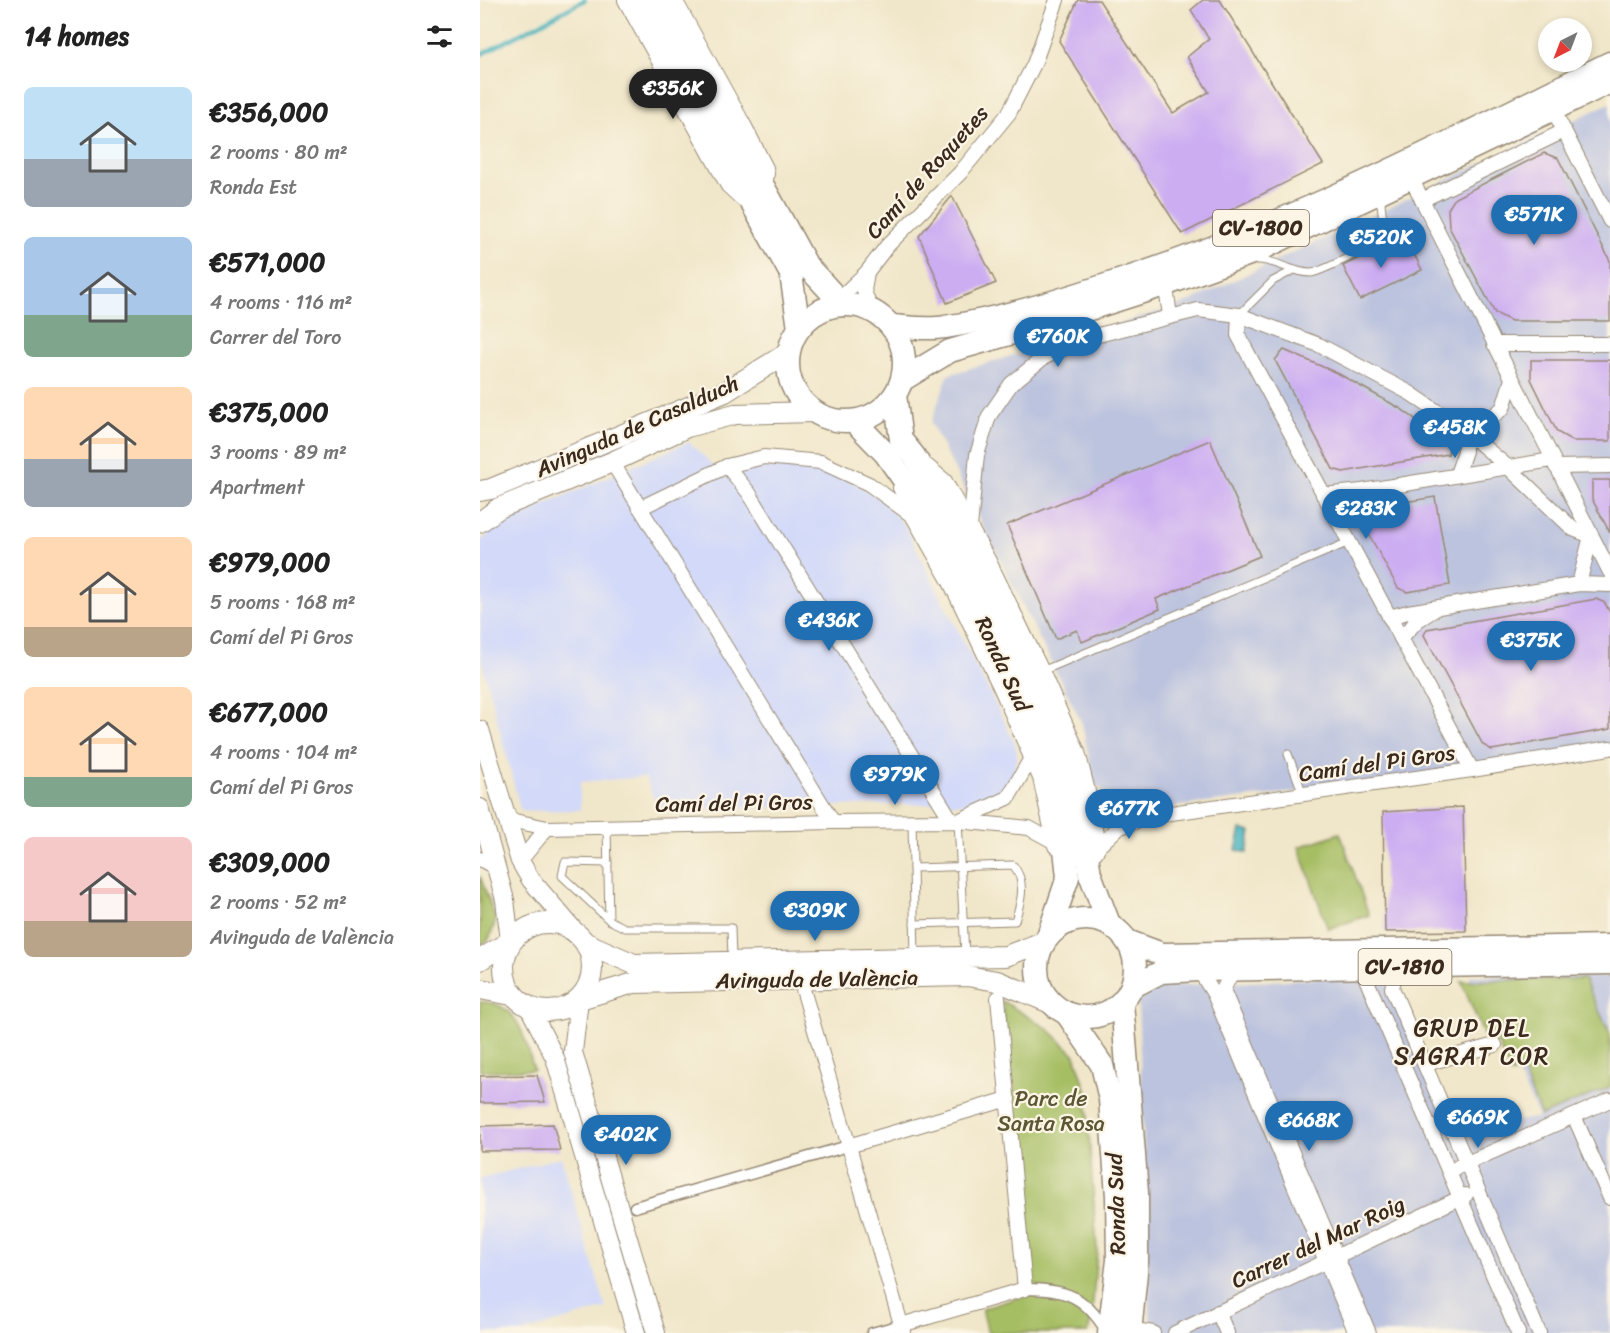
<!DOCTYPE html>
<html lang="en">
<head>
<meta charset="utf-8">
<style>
	body { margin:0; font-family:Sriracha,sans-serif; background:#f6f6f6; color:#222; height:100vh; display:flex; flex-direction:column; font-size:22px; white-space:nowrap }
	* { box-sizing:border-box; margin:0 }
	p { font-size:20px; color:#767676 }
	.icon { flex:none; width:33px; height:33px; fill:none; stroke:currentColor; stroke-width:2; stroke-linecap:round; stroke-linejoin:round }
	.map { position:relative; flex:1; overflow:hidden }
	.panel { display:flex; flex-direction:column; background:#fff; width:480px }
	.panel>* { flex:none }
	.needle { width:39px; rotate:222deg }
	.fabs { position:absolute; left:1058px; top:18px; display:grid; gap:12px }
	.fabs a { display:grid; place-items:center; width:54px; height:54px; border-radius:50%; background:#fff; box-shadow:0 3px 9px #0003; font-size:30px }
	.price { position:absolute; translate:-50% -51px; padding:0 14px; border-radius:21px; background:#1f6fb2; color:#fff; font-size:20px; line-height:39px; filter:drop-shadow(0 2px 3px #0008) }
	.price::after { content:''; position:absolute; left:50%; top:36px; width:18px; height:14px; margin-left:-9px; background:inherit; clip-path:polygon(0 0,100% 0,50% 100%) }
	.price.current { background:#222; color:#fff }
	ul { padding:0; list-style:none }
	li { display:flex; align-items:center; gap:18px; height:150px; padding:0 24px }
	li span { display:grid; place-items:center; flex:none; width:168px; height:120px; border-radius:9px; color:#555 }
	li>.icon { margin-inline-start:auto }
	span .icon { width:72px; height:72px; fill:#fffc; stroke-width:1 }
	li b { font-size:26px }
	h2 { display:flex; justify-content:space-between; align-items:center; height:72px; padding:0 24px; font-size:26px }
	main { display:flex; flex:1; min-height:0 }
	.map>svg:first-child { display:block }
	.built { fill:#d2d9f9 }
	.industrial { fill:#bcc3de }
	.green { fill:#a6be64; stroke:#707441; stroke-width:1.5 }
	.water { fill:#42b1bd; stroke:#3e6e6e; stroke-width:1.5 }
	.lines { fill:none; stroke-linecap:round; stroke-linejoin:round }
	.stream { stroke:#42b1bd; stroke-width:4 }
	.building { fill:#ccadf2 }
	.service-casing { stroke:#968874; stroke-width:9 }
	.pedestrian-casing { stroke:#968874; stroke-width:13 }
	.minor-casing { stroke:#968874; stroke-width:16 }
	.tertiary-casing { stroke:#968874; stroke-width:20 }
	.secondary-casing { stroke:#968874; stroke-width:22 }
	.primary-casing { stroke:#968874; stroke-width:25 }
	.service { stroke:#fff; stroke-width:7 }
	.pedestrian { stroke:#fff; stroke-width:10 }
	.minor { stroke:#fff; stroke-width:14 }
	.tertiary { stroke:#fff; stroke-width:18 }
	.secondary { stroke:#fff; stroke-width:20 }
	.primary { stroke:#fff; stroke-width:22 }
	.labels { text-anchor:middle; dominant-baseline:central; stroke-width:4.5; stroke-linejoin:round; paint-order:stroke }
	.shield { fill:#fcf5e5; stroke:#75675a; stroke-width:1.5 }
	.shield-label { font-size:21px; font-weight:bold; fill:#3b2a1e }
	.street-label { font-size:22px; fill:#3b2a1e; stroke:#fcf5e5 }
	.park-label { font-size:22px; fill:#5b5633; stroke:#fcf5e5 }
	.neighbourhood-label { font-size:24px; letter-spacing:1.5px; fill:#3b2a1e; stroke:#fcf5e5 }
</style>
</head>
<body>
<main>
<section class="panel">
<h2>14 homes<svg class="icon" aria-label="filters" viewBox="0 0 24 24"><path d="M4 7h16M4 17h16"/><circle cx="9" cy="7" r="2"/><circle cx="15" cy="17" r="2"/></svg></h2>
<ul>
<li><span style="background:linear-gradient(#bfe0f5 60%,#9aa5b1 0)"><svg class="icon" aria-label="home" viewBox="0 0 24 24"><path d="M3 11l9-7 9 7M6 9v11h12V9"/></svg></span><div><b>€356,000</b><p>2 rooms · 80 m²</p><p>Ronda Est</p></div></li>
<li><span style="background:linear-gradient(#a9c7e8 65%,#7fa58c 0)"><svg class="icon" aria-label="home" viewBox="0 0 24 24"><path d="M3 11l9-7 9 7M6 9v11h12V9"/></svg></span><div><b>€571,000</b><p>4 rooms · 116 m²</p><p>Carrer del Toro</p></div></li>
<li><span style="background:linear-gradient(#ffd9b3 60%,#9aa5b1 0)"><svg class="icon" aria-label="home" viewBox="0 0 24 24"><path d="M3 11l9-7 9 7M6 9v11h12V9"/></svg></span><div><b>€375,000</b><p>3 rooms · 89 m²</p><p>Apartment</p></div></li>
<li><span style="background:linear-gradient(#ffd9b3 75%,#b9a48a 0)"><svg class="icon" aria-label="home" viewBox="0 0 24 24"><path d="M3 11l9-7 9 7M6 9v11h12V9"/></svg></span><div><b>€979,000</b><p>5 rooms · 168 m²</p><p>Camí del Pi Gros</p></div></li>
<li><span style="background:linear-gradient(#ffd9b3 75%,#7fa58c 0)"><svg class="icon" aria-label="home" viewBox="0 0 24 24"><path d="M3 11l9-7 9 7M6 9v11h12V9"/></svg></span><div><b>€677,000</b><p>4 rooms · 104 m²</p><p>Camí del Pi Gros</p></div></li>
<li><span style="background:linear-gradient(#f6c9c9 70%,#b9a48a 0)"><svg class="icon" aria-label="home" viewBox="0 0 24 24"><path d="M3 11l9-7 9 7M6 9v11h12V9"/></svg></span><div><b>€309,000</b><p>2 rooms · 52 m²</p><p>Avinguda de València</p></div></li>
</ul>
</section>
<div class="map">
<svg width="1130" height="1333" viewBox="0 0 1130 1333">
	<rect width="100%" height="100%" fill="#fcf5e5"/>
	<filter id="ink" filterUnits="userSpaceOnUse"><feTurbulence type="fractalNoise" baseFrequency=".0167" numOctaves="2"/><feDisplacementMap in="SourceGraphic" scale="12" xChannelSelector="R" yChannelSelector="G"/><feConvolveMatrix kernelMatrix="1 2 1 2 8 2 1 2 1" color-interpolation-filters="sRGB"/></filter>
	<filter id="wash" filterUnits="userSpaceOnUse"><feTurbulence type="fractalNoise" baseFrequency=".008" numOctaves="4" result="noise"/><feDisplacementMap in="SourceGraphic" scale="24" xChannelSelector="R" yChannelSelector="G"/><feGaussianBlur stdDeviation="1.35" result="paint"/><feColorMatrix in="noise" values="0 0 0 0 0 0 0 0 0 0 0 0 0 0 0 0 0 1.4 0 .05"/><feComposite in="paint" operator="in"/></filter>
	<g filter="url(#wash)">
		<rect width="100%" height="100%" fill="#f0e6c9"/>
		<!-- built -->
		<g class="built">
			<polygon points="209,442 246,478 263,469 305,463 322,464 353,473 379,485 402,501 425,526 535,743 537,755 534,772 526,785 518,792 506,800 491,803 179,810 165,777 100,782 100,810 41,811 0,656 0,542 17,525"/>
			<polygon points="81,1157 126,1308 41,1333 1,1333 0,1179"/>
		</g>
		<!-- industrial -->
		<g class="industrial">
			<polygon points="1130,103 1130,753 652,812 614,784 602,723 451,423 468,375 704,304"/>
			<polygon points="907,975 978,1132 1059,1117 989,976 1130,976 1130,1333 671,1333 658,1001 673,987"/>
		</g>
		<!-- green -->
		<g class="green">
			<polygon points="860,833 889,915 848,929 819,847"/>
			<polygon points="0,876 16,920 9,939 0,945"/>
			<polygon points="1104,979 1130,1034 1130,1087 1061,1116 1042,1070 1031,1074 1016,1039 1007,1043 981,981"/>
			<polygon points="522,1001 567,1028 595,1055 606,1089 617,1250 612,1315 608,1333 508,1333 502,1309 553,1293"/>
			<path d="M0,1002C39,1001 45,1040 54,1070L0,1071Z"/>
		</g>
		<!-- water -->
		<polygon class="water" points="761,829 771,832 767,853 756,850"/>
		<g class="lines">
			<!-- stream -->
			<polyline class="stream" points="0,55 105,0"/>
		</g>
		<g id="blocks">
			<!-- building -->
			<g class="building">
				<polygon points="598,0 619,0 693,113 729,92 707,57 729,39 711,10 723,0 740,0 843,164 702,234 579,41"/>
				<polygon points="1064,153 1078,158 1130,261 1130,321 1031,321 1015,313 969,227 968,209 975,198"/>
				<polygon points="472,196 516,283 467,303 439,236"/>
				<polygon points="910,240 917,253 930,246 942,270 880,300 863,266 907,244"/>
				<polygon points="804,350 859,374 921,409 970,444 968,454 863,472 853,469 795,360"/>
				<polygon points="1051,360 1130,360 1130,441 1093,441 1077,432 1051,379"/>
				<polygon points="730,440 780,556 676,599 680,609 602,642 597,630 576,639 527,525"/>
				<polygon points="1112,480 1130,480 1130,533 1112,499"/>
				<polygon points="955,497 970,585 927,592 918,588 879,516 881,509"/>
				<polygon points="1116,599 1125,603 1130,613 1130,729 1012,750 1003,745 944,635 947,629"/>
				<polygon points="983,807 986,931 905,932 903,812"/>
				<polygon points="57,1075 65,1102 0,1103 0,1076"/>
				<polygon points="73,1124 80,1150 0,1151 0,1126"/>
			</g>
		</g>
	</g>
	<g filter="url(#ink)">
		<use href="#blocks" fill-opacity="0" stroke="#968874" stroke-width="1.5"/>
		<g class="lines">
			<!-- service casing -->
			<g class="service-casing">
				<g id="service">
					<path d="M776,260C795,259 812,273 831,273C841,273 892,245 905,239L901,203L903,197"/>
					<polyline points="759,315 793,281 814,270"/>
					<polyline points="562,671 869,542"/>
					<polyline points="808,754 823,794"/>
					<polyline points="432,821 435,957"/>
					<polyline points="478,821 485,955"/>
					<polyline points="127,827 129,920 145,928 251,928 252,960"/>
					<polyline points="128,863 85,862 82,876 129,920"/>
					<path d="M433,868L533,865C547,882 541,902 535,921L434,924"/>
				</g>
			</g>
			<!-- pedestrian casing -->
			<g class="pedestrian-casing">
				<g id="pedestrian">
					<polyline points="155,1207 368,1146"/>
					<path d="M545,1289C586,1289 605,1296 627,1332"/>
					<polyline points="392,1333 421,1325"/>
				</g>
			</g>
			<!-- minor casing -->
			<g class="minor-casing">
				<g id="minor">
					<polyline points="145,0 248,186 262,199"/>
					<polyline points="195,0 264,125 286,168 287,174"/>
					<polyline points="1073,109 1130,221"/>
					<polyline points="931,178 1130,572"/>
					<polyline points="942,200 1084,131"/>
					<polyline points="387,272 384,291 391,310"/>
					<polyline points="687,295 690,316"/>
					<polyline points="364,305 367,291 387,272 407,246 480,173 529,113 554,64 577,0"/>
					<polyline points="759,315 758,335 992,770"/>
					<polyline points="1014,344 1130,344"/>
					<polyline points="132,462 353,822"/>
					<polyline points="247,466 269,493 472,821"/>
					<polyline points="447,466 465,481 509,561 562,671 598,752 611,803 618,847 616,852"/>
					<polyline points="1076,467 1130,466"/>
					<polyline points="977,474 985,451 984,430 1012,417 1023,408 1032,379"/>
					<polyline points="420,488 432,515 470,582 522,691 560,778 575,846"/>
					<polyline points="843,495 882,491 1072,460"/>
					<polyline points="160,508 247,466 284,457 341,462 389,484 430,514"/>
					<polyline points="856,518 882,491"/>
					<polyline points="490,527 497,455 509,416 531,384 563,358 606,338 718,310 759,315 839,345 930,393 984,430 1028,467 1093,529 1111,536"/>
					<polyline points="1099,584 1111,536"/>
					<polyline points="909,617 928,612 1099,584 1130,585"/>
					<polyline points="921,638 938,620 954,610"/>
					<polyline points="611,803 637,812 668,816"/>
					<polyline points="26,819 67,828 353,822 478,821 549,828 573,841"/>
					<polyline points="480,820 528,798 550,760"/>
					<polyline points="618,847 638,828 670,816 992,770 1130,748"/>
					<polyline points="0,859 18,869"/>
					<polyline points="40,861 67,828"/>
					<polyline points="881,967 1038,1333"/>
					<polyline points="917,967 912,988 1059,1333"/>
					<polyline points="719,970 734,994 876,1333"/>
					<polyline points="753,970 743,990 889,1333"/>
					<polyline points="320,979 423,1331"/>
					<polyline points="945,1064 1015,1045"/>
					<polyline points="1094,1116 1130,1198"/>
					<polyline points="368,1146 528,1099"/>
					<polyline points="978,1167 1130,1100"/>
					<polyline points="738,1312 747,1333"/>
					<polyline points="421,1325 545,1289 518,998"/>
					<polyline points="661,1331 673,1333"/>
					<polyline points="695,1333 986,1195"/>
				</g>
			</g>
			<!-- tertiary casing -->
			<g class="tertiary-casing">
				<g id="tertiary">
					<polyline points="0,730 40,861 51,880 92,928"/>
					<polyline points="0,808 25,900 30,941"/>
					<polyline points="99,1000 93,1052 176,1333"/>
					<polyline points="50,1009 75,1058 156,1333"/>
				</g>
			</g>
			<!-- secondary casing -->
			<g class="secondary-casing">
				<g id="secondary">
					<polyline points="0,491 11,489 245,392 309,352"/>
					<polyline points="0,522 19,508 132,462 207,427 255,414 334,412"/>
					<circle cx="68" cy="967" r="44"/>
					<polyline points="106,943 154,964 526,956 565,941"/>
					<polyline points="0,960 30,941"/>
					<polyline points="0,989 32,995"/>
					<polyline points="100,999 154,983 487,976 517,981 573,1004"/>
				</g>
			</g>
			<!-- primary casing -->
			<g class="primary-casing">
				<g id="primary">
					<polyline points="159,0 311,274 319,328"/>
					<polyline points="181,0 327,266 363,305"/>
					<circle cx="366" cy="363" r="58"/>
					<path d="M411,326C428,327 448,330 465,327C519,319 572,303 623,286C800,231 964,144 1130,63"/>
					<polyline points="422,380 470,351 550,328 687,284 775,252 1130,82"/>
					<polyline points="415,395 421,440 434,456 458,495 499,569 551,677 587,759 599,806 610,874 629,924"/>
					<polyline points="374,421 405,453 443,507 482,578 572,769 581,812 588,877 568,936"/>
					<circle cx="606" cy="968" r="49"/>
					<polyline points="647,941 682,954 1130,946"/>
					<polyline points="652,987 681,972 719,970 1130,963"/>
					<polyline points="642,1002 657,1193 657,1262 650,1333"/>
					<polyline points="587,1014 622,1065 630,1099 637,1196 638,1260 629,1333"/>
				</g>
			</g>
			<!-- service -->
			<use href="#service" class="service"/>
			<!-- pedestrian -->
			<use href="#pedestrian" class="pedestrian"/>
			<!-- minor -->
			<use href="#minor" class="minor"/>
			<!-- tertiary -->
			<use href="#tertiary" class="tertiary"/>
			<!-- secondary -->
			<use href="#secondary" class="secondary"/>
			<!-- primary -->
			<use href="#primary" class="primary"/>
		</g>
	</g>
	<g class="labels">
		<!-- shield labels -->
		<g class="shield">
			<rect x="733" y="210" width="96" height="36" rx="4.5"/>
			<rect x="878.5" y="949" width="93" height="36" rx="4.5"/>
		</g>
		<g class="shield-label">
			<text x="781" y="228">CV-1800</text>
			<text x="925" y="967">CV-1810</text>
		</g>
		<!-- street labels -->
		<g class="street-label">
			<text transform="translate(447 172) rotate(-48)">Camí de Roquetes</text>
			<text transform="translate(157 426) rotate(-24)">Avinguda de Casalduch</text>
			<text transform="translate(523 664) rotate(65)">Ronda Sud</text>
			<text transform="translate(897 763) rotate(-8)">Camí del Pi Gros</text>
			<text transform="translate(254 803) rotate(-1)">Camí del Pi Gros</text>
			<text transform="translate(337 979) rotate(-1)">Avinguda de València</text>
			<text transform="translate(636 1204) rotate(-92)">Ronda Sud</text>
			<text transform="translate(838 1242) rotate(-25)">Carrer del Mar Roig</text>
		</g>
		<!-- park labels -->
		<g class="park-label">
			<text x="571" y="1098">Parc de<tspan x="571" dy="25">Santa Rosa</tspan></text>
		</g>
		<!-- neighbourhood labels -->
		<g class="neighbourhood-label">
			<text x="992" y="1028">GRUP DEL<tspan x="992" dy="28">SAGRAT COR</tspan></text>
		</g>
	</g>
</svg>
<div class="fabs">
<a><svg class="needle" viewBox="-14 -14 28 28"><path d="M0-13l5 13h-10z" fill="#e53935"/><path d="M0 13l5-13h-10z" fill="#767676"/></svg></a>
</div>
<b class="price current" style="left:193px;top:120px">€356K</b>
<b class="price" style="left:1054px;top:246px">€571K</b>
<b class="price" style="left:901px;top:269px">€520K</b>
<b class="price" style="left:578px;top:368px">€760K</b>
<b class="price" style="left:975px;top:459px">€458K</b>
<b class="price" style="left:886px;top:540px">€283K</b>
<b class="price" style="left:349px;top:652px">€436K</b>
<b class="price" style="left:1051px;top:672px">€375K</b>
<b class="price" style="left:415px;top:806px">€979K</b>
<b class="price" style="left:649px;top:840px">€677K</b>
<b class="price" style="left:335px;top:942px">€309K</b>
<b class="price" style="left:998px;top:1149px">€669K</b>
<b class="price" style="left:829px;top:1152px">€668K</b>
<b class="price" style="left:146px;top:1166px">€402K</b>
</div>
</main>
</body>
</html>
